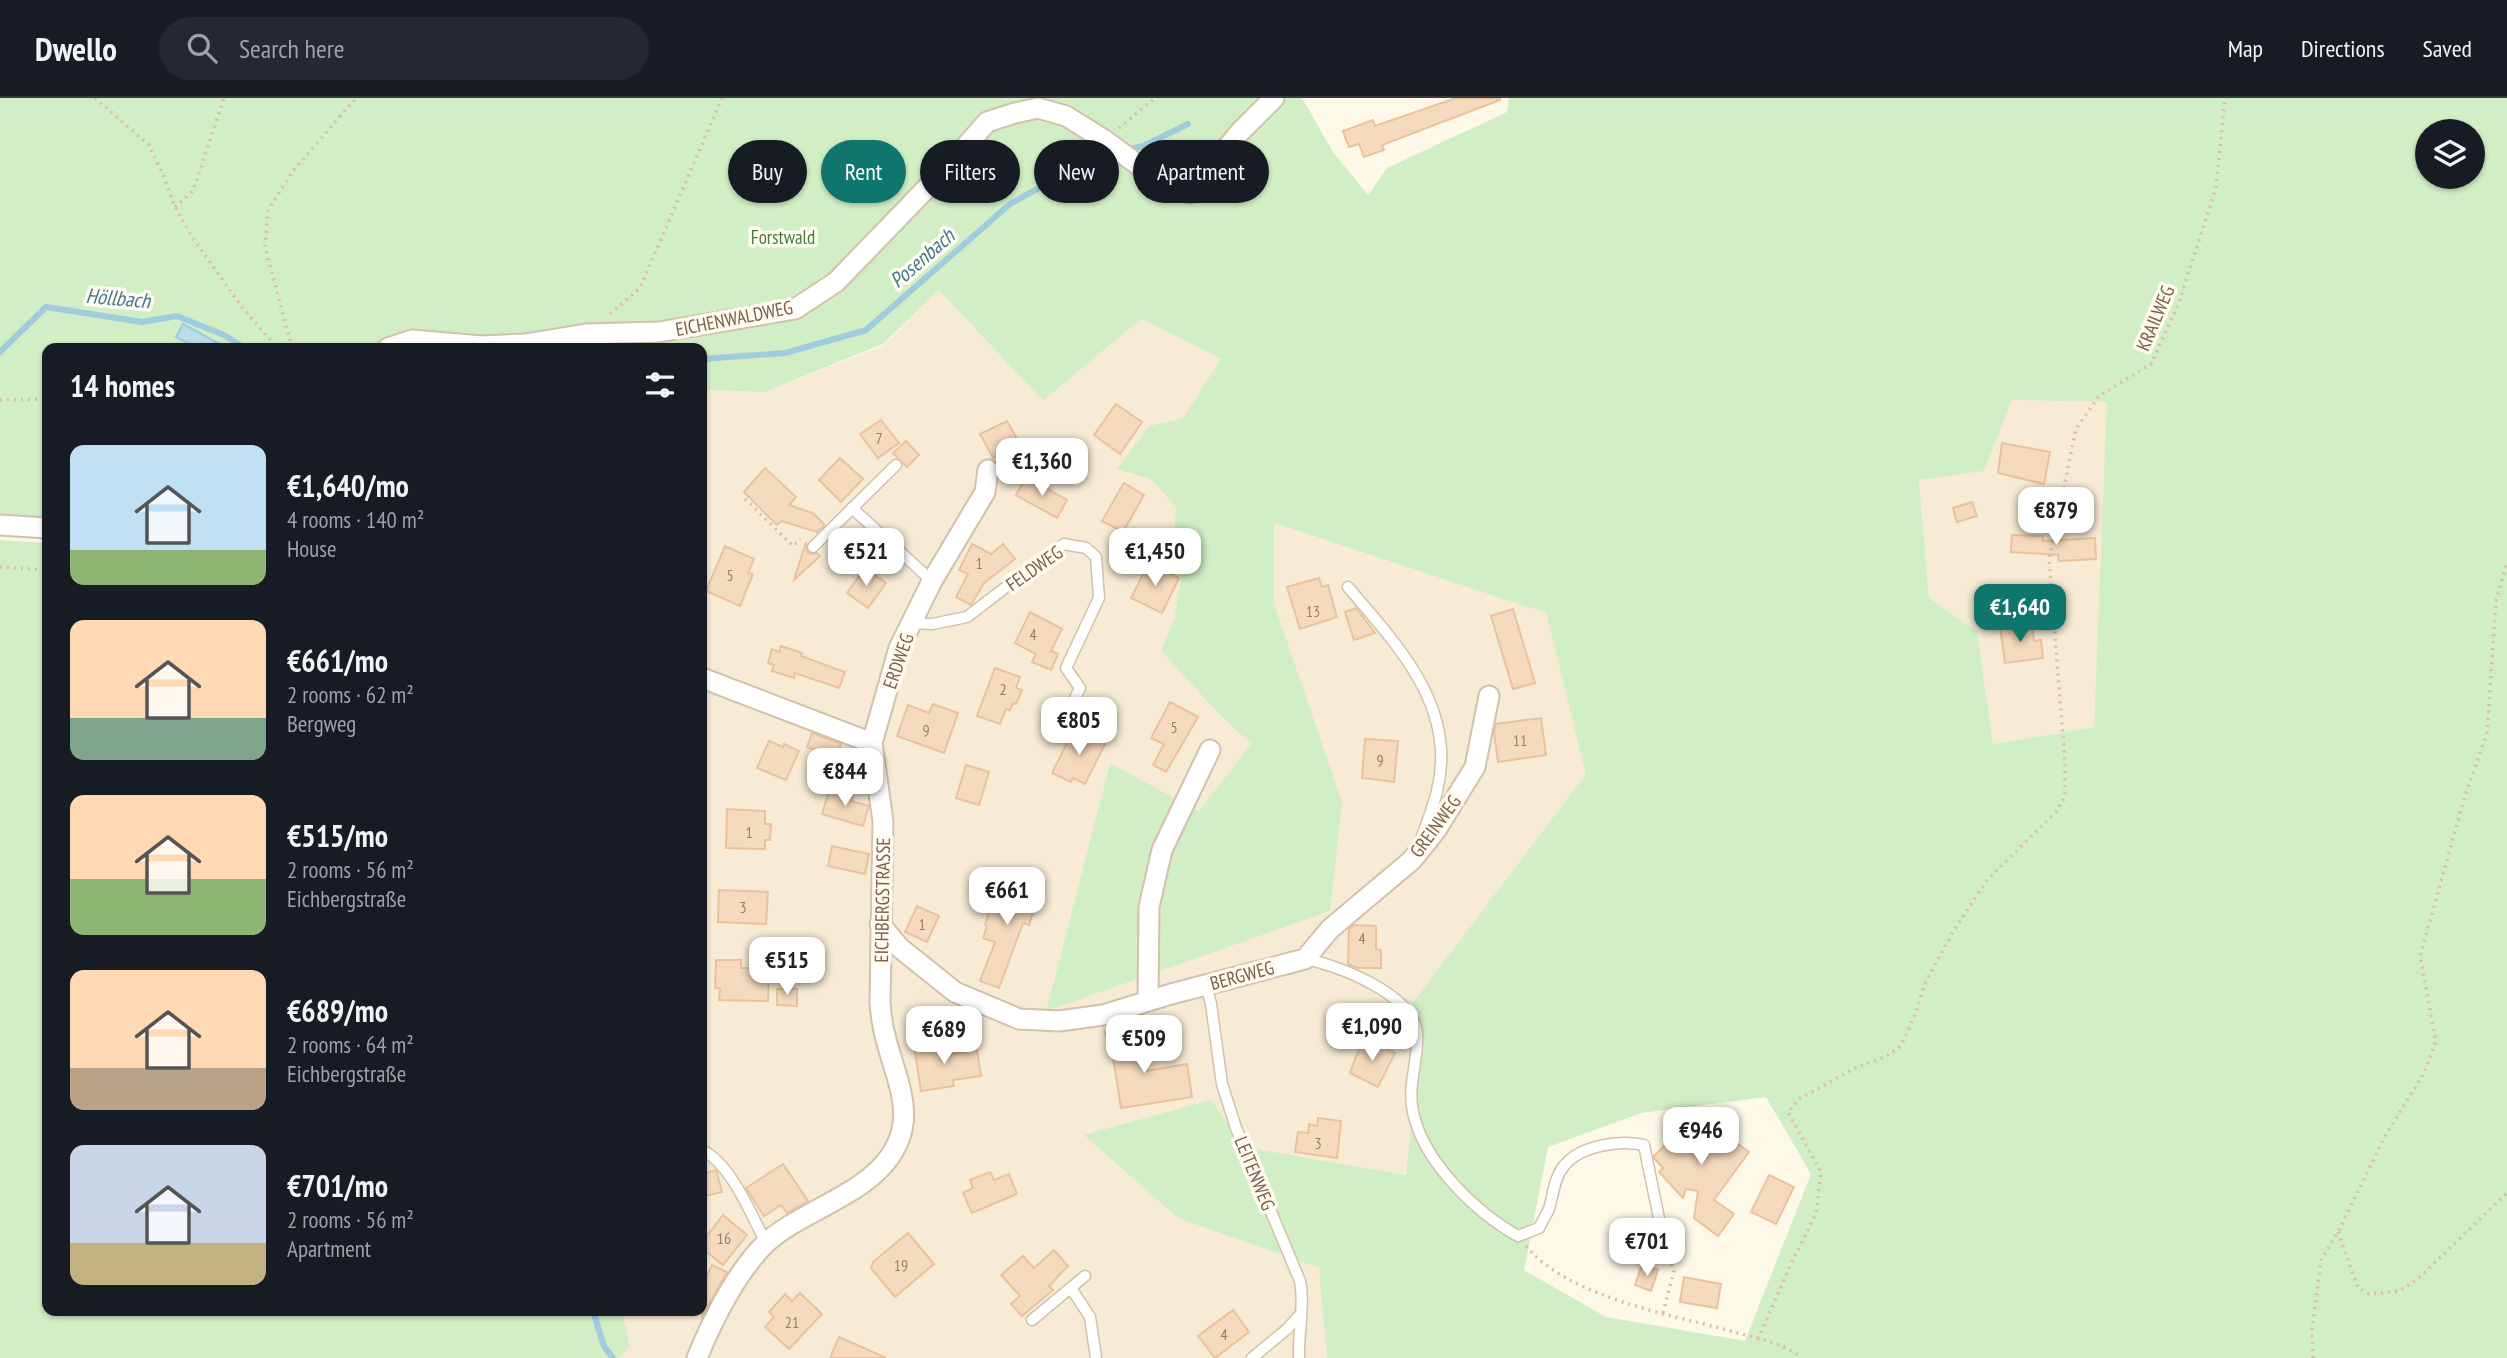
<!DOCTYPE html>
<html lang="en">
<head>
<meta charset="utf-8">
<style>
	body { margin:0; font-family:"PT Sans Narrow",sans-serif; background:#242831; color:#f1f3f6; height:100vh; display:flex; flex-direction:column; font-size:26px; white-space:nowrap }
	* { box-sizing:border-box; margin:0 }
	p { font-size:23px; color:#9ea1a6 }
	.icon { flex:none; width:38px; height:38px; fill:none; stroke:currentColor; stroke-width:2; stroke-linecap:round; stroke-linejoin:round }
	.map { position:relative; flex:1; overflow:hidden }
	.sheet { position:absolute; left:42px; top:245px; width:665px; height:973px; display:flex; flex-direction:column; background:#171b24; border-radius:14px; box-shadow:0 2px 5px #0004 }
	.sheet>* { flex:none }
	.hud { position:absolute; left:728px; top:42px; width:665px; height:63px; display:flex; gap:14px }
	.tools { position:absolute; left:2415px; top:21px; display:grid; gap:14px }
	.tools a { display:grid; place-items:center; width:70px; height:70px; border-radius:50%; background:#171b24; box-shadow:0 2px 5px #0004; font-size:35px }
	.price { position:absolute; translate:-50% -60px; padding:0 16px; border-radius:14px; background:#fff; color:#222; font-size:23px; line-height:46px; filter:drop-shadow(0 2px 4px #0008) }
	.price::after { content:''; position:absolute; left:50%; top:42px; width:21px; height:16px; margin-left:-10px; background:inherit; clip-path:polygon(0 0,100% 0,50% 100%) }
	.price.selected { background:#0f766e; color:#fff }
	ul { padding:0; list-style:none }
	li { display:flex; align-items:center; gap:21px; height:175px; padding:0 28px }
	li span { display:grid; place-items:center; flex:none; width:196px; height:140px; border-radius:14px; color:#555 }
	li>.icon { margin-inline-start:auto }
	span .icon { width:84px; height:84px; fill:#fffc; stroke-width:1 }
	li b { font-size:30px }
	h2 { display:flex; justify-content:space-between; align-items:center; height:84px; padding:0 28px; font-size:30px }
	.pill { padding:0 24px; border-radius:32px; background:#171b24; box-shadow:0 2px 5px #0004; font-size:24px; line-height:63px }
	.pill.selected { background:#0f766e; color:#fff }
	header { display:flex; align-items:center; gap:42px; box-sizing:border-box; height:98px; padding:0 35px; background:#171b24; border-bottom:2px solid #363941 }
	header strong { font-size:33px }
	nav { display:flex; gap:38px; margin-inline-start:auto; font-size:24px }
	.search { width:490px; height:63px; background:#242831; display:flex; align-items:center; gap:18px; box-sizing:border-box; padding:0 24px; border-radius:38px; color:#9ea1a6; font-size:26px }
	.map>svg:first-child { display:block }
	.residential { fill:#f7ebd6 }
	.green { fill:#d1eec5; fill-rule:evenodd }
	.water { fill:#badeea; stroke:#9fcddd; stroke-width:2 }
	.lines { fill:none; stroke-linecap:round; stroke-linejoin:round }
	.stream { stroke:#9fcddd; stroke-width:6 }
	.building { fill:#f6dabd; stroke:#eac29c; stroke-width:2 }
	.lane-casing { stroke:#d2c1ac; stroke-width:13 }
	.street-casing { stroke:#d2c1ac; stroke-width:23 }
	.path { stroke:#dcbd9f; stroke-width:3.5; stroke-dasharray:2 5; stroke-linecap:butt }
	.lane { stroke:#fff; stroke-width:10 }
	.street { stroke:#fff; stroke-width:19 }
	.labels { text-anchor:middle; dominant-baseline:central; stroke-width:7; stroke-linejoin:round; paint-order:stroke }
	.number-label { font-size:16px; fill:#9a7e66 }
	.park-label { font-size:19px; fill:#497c3c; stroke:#fffbf1 }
	.street-label { font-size:19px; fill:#7c6049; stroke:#fffbf1 }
	.water-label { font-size:21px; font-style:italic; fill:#407b90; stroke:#fffbf1 }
</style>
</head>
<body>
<header>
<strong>Dwello</strong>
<div class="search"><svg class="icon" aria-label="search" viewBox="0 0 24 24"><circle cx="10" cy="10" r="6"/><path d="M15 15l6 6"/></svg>Search here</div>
<nav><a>Map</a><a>Directions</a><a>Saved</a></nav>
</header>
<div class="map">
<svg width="2507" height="1260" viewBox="0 0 2507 1260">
	<rect width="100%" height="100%" fill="#fef8e8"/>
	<!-- residential -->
	<g class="residential">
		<polygon points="939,192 1043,303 1141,221 1221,261 1183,320 1149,328 1151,381 1176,409 1174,431 1183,470 1174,522 1161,553 1217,614 1252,646 1199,713 1110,665 1046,912 1342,704 1274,505 1273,425 1546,515 1587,676 1409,910 1425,942 1415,994 1407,1077 1245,1049 1178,1120 1320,1170 1327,1260 619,1260 630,1249 622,1213 702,1213 702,292 765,294 883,248"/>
		<polygon points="2012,302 2108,304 2094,629 1993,646 1977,533 1929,500 1919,381 1984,373"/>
	</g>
	<!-- green -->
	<g class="green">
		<path d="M0,0H1302L1333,54L1368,97L1387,70L1507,14L1509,0H2507V1260H1327L1319,1170L1178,1120L1084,1037L1211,1002L1245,1049L1406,1077L1415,994L1425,942L1409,910L1586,676L1546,515L1274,425V505L1342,704L1330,813L1046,913L1110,665L1199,713L1251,646L1217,614L1161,553L1174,522L1183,470L1174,431L1176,409L1151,381L1117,371L1149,328L1183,320L1221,261L1141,221L1043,303L939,192L883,246L765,294L702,292V250H47V421L0,418ZM2427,33H2473V79H2427ZM2012,302L2107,304L2094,629L1993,646L1977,533L1929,500L1919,382L1984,373ZM1766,999L1811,1076L1745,1243L1606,1219L1524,1172L1548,1049L1641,1015Z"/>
		<polygon points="0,442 47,445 47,1213 622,1213 630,1249 619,1260 0,1260"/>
	</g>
	<!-- water -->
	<polygon class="water" points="183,226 227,250 197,250 176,239"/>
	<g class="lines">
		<!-- stream -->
		<g class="stream">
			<polyline points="1126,52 1143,48 1188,26"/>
			<polyline points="0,254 46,209 142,224 177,218 224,237 245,250"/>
			<polyline points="702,261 785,255 866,232 1010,106 1090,62 1115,55"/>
			<polyline points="593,1213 604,1248 613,1260"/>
		</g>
	</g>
	<!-- building -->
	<g class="building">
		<polygon points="1456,0 1500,0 1500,2 1382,47 1384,52 1364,59 1359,46 1349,49 1343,33 1373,22 1375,28"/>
		<polygon points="1116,306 1142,324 1120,356 1094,337"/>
		<polygon points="881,322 899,345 878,360 860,336"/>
		<polygon points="1007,323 1020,346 993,360 980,336"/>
		<polygon points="906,343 919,357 907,369 893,355"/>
		<polygon points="2002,345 2050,354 2044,386 1998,375"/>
		<polygon points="840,360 863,381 841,404 819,382"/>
		<polygon points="765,370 796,399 789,407 813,415 825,427 817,434 781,423 777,427 744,394"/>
		<polygon points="1026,379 1067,402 1057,420 1016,397"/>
		<polygon points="1124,385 1144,397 1123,434 1102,423"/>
		<polygon points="1972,404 1977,418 1957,424 1953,410"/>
		<polygon points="2012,437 2043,438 2043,443 2095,440 2096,461 2059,463 2058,457 2011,454"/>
		<polygon points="806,444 807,454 812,456 817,455 820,458 794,482"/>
		<polygon points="972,446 991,456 1003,446 1015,461 984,485 971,507 956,499 968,476 959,472"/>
		<polygon points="725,448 754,461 748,475 753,476 740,508 706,493"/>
		<polygon points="1149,465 1179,480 1162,515 1131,500"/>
		<polygon points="865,470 886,485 868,510 847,495"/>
		<polygon points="1319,480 1322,489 1328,487 1337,519 1300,531 1287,489"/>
		<polygon points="1356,510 1375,535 1354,542 1345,514"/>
		<polygon points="1513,511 1535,585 1513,591 1491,518"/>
		<polygon points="1030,514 1062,531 1051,553 1058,556 1051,572 1032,564 1036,556 1015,545"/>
		<polygon points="2032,525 2034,543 2041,542 2043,560 2005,565 2000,529"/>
		<polygon points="781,548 802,555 801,558 845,574 839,590 795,575 794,580 772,573 774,567 768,565 772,551 779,554"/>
		<polygon points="995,570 1020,579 1016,590 1022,592 1016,606 1013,605 1010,612 1006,611 1000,626 977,618"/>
		<polygon points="1170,604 1198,619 1166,674 1153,667 1164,646 1151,640"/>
		<polygon points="933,606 958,615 944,655 897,638 908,607 929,615"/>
		<polygon points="1541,620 1546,657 1498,664 1494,634 1496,626"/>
		<polygon points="1075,629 1106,644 1085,686 1073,680 1071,684 1052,675"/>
		<polygon points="812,635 841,646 836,660 807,649"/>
		<polygon points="1365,641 1398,643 1394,684 1362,680"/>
		<polygon points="769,643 783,649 784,646 799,653 786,682 757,670"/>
		<polygon points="966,667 989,674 979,707 956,700"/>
		<polygon points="830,690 853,697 851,703 869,708 863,728 822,716"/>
		<polygon points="727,711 765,713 765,726 771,726 770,742 765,742 765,751 726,750"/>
		<polygon points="832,748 869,756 865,776 828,768"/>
		<polygon points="1011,777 1036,785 1029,809 1034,811 1029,827 1023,825 999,890 980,883 995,844 983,840 987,828 985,827 992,804 1001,807"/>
		<polygon points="719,792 768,794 766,826 718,824"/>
		<polygon points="917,808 939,818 927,844 905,834"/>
		<polygon points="1354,827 1376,828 1376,851 1381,852 1381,870 1357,870 1348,866 1349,831"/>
		<polygon points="716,862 741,862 741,870 769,870 768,903 719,902 720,890 715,890"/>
		<polygon points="777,891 797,891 797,908 777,907"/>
		<polygon points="1125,927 1134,957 1143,956 1146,973 1187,966 1192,999 1121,1010 1112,953 1105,934"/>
		<polygon points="1367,941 1395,955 1378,989 1350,975 1360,948 1363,950"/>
		<polygon points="945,943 947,957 977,952 981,978 953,982 954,988 921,993 914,948"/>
		<polygon points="1688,1010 1749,1054 1714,1102 1734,1116 1718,1138 1694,1120 1698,1093 1686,1091 1683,1100 1659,1074 1663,1070 1654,1060 1654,1058 1679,1034 1674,1030"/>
		<polygon points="1318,1020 1341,1023 1337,1060 1295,1054 1298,1034 1308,1035 1309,1026 1317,1028"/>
		<polygon points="783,1066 808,1103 787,1115 781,1107 764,1118 746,1090"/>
		<polygon points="716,1072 722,1094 702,1099 702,1076"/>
		<polygon points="990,1074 994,1082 1009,1076 1017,1096 972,1115 963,1095 973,1090 970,1082"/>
		<polygon points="1769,1077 1794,1089 1776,1126 1751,1114"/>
		<polygon points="723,1117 747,1137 723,1167 702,1150 702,1144"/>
		<polygon points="908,1135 934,1166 895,1199 871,1170 873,1164"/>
		<polygon points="1054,1152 1068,1168 1049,1188 1053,1192 1022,1218 1011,1206 1020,1198 1001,1177 1023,1158 1034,1170"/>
		<polygon points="712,1167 727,1174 702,1219 702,1189"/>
		<polygon points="1642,1167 1658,1172 1651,1193 1635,1187"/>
		<polygon points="1684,1179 1721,1186 1717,1210 1680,1204"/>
		<polygon points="800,1195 822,1216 789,1251 765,1229 774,1219 769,1214 785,1196 792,1203"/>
		<polygon points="1233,1212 1249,1234 1215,1260 1198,1238"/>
		<polygon points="839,1239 886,1260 830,1260"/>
	</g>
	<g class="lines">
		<!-- lane casing -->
		<g class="lane-casing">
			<g id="lane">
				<polyline points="852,410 932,483"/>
				<polyline points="813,449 896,367"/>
				<path d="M1348,489C1397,547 1458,609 1437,693C1433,710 1426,727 1420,744"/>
				<polyline points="911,525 932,526 967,519 1045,459 1064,446 1086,450 1096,459 1099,500 1066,570 1080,590 1058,635"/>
				<path d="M1305,861C1338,867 1412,896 1417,934C1419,961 1407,987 1413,1014C1423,1063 1475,1114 1518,1138L1539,1130C1542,1124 1546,1117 1549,1111C1553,1097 1554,1081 1563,1069C1580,1047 1619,1042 1644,1047L1662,1135"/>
				<path d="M1206,887L1211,906L1222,986L1236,1030L1300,1183C1305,1207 1298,1235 1299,1260"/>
				<path d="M702,1052C731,1066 751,1116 766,1145"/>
				<polyline points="1071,1190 1090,1219 1096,1260"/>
				<polyline points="1032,1222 1085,1178"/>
				<polyline points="1252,1260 1287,1231 1300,1217"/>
			</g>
		</g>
		<!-- street casing -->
		<g class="street-casing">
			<g id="street">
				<polyline points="388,250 412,242 481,248 525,246 586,236 659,234 795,211 836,184 953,63 987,24 1015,15 1038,10 1066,18 1103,41 1164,86 1189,95 1240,34 1274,0"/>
				<polyline points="0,427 47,430"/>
				<polyline points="872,645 899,550 932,483 985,394 988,372"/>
				<polyline points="880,826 900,850 955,894 1019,921 1059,923 1103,917 1171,896 1305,861 1330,831 1412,762 1436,732 1475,669 1489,598"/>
				<polyline points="1148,903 1149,809 1162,752 1210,652"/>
				<path d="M697,1260C712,1223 737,1173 766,1145C807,1107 894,1091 903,1026C907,997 891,965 885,937C882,927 881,916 880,905L883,723L872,645L702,580"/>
			</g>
		</g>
		<!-- path -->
		<g class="path">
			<polyline points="95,0 149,47 164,79 175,109 192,139 244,212 278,250"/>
			<polyline points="1119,30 1155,0"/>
			<polyline points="175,109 193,93 224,0"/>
			<polyline points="610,216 640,190 722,0"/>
			<polyline points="292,250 265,149 268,112 293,73 356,0"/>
			<polyline points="0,302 47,301"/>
			<polyline points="45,343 47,343"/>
			<polyline points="745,401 793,448 801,441"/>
			<polyline points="0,469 47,472"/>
			<polyline points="2338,1134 2358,1190 2369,1196 2399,1193 2419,1180 2507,1095"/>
			<path d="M1526,1148C1568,1199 1668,1216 1731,1233C1754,1240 1783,1244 1801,1260"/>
			<polyline points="1663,1215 1674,1173 1665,1146"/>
			<polyline points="1758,1241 1791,1166 1816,1116 1821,1074 1788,1014 1799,1001 1857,969 1885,959 1901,948 1915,917 1925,885 1953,834 1987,782 2056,714 2065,699 2065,665 2049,461 2076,331 2099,298 2151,266 2178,207 2216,90 2225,0"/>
			<polyline points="2313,1260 2312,1232 2321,1162 2338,1134 2384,1040 2424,975 2436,943 2420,858 2465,698 2487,635 2496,503 2507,463"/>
		</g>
		<!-- lane -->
		<use href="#lane" class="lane"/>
		<!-- street -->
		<use href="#street" class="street"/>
	</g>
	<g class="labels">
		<!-- number labels -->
		<g class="number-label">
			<text x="879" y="340">7</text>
			<text x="979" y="465">1</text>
			<text x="730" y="477">5</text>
			<text x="1313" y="513">13</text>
			<text x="1033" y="536">4</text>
			<text x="1003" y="591">2</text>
			<text x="1174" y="629">5</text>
			<text x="926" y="632">9</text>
			<text x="1520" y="642">11</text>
			<text x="1380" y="662">9</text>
			<text x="749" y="734">1</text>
			<text x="743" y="809">3</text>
			<text x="922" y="826">1</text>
			<text x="1362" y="840">4</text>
			<text x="1318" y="1045">3</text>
			<text x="724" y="1140">16</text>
			<text x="901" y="1167">19</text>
			<text x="792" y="1224">21</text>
			<text x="1224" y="1236">4</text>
		</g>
		<!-- park labels -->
		<g class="park-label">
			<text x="783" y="139">Forstwald</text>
		</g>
		<!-- street labels -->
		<g class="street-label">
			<text transform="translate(734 220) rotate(-11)">EICHENWALDWEG</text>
			<text transform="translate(2155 220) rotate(-67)">KRAILWEG</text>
			<text transform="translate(1034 470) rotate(-35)">FELDWEG</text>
			<text transform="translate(898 563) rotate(-71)">ERDWEG</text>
			<text transform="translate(1435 728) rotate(-54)">GREINWEG</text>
			<text transform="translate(882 802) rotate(-89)">EICHBERGSTRASSE</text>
			<text transform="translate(1242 877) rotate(-15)">BERGWEG</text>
			<text transform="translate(1255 1075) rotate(68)">LEITENWEG</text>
		</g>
		<!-- water labels -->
		<g class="water-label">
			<text transform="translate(922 160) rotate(-41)">Posenbach</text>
			<text transform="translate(118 200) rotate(5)">Höllbach</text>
		</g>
	</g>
</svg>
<div class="tools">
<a><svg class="icon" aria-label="layers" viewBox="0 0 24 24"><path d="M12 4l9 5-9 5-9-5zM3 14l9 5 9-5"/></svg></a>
</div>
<b class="price" style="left:1042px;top:400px">€1,360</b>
<b class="price" style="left:2056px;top:449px">€879</b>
<b class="price" style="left:866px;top:490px">€521</b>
<b class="price" style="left:1155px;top:490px">€1,450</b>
<b class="price selected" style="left:2020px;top:546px">€1,640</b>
<b class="price" style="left:1079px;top:659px">€805</b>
<b class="price" style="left:845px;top:710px">€844</b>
<b class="price" style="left:1007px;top:829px">€661</b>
<b class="price" style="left:787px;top:899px">€515</b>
<b class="price" style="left:1372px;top:965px">€1,090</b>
<b class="price" style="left:944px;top:968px">€689</b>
<b class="price" style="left:1144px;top:977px">€509</b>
<b class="price" style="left:1701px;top:1069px">€946</b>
<b class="price" style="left:1647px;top:1180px">€701</b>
<div class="hud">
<a class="pill">Buy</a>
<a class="pill selected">Rent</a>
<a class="pill">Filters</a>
<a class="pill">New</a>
<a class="pill">Apartment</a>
</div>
<section class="sheet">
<h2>14 homes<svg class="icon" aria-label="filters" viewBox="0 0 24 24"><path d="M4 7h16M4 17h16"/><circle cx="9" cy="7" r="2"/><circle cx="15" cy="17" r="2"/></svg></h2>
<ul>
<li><span style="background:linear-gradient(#bfe0f5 75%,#8fb573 0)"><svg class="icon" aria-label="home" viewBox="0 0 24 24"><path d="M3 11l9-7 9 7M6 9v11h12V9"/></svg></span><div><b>€1,640/mo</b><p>4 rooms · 140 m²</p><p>House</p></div></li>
<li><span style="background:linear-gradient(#ffd9b3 70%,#7fa58c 0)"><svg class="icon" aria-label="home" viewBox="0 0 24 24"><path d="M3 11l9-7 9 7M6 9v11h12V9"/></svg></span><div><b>€661/mo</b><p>2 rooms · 62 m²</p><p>Bergweg</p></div></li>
<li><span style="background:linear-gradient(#ffd9b3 60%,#8fb573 0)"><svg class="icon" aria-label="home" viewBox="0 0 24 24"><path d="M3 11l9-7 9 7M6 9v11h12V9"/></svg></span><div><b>€515/mo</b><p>2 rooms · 56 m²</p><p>Eichbergstraße</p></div></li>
<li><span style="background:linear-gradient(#ffd9b3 70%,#b9a48a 0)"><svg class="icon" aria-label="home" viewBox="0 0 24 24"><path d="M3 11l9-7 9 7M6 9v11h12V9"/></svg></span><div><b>€689/mo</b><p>2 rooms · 64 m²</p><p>Eichbergstraße</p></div></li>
<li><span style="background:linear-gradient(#c9d6e8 70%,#c2b280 0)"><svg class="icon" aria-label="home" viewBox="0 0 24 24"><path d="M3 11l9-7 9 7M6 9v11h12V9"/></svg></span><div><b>€701/mo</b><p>2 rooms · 56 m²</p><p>Apartment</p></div></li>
</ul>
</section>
</div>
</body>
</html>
